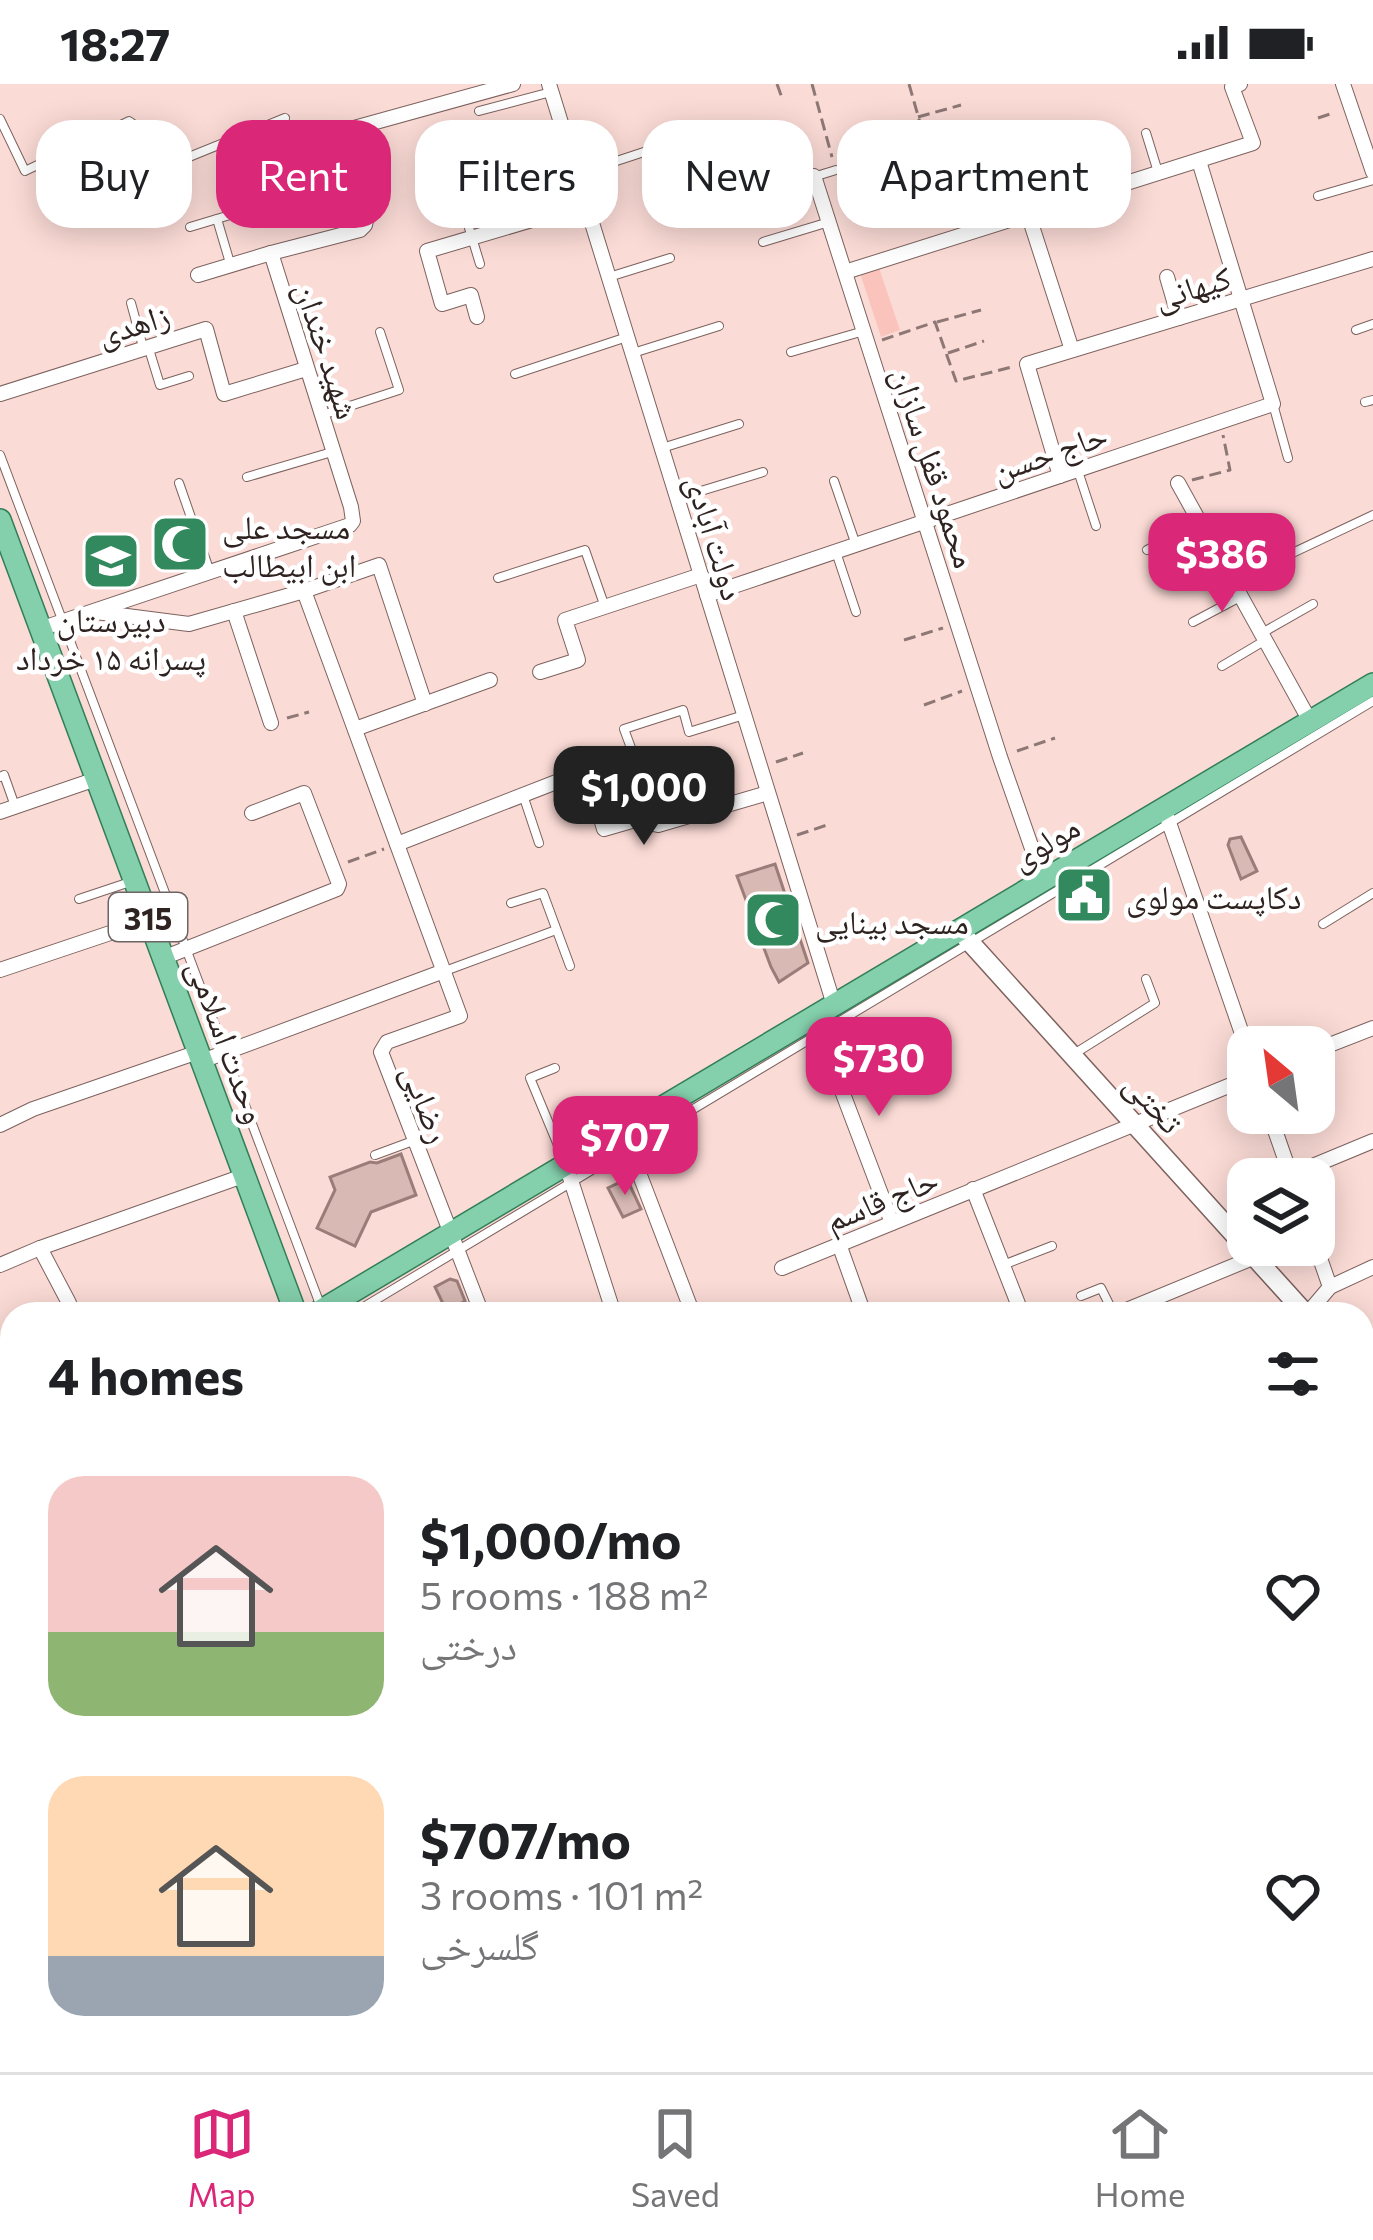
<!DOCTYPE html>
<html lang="en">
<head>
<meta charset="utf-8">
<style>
	body { margin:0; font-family:Commissioner,"Noto Naskh Arabic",sans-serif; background:#f2f2f2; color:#202124; height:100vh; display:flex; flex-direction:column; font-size:45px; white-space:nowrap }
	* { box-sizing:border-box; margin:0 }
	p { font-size:39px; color:#757577 }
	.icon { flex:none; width:66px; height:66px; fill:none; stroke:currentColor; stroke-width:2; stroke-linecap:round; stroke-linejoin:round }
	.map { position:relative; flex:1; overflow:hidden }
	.side { position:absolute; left:0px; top:1218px; width:1374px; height:771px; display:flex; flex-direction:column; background:#fff; border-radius:36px 36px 0 0; box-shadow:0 6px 30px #0003 }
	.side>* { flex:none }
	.top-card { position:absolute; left:36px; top:36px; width:1302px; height:108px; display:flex; gap:24px }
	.needle { width:78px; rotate:331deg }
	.tools { position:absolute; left:1227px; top:942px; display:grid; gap:24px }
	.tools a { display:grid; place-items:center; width:108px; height:108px; border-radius:24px; background:#fff; box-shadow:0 6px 30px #0003; font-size:60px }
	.price { position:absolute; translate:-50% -102px; padding:0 27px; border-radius:24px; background:#db2777; color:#fff; font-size:39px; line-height:78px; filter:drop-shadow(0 3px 6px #0008) }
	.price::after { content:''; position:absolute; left:50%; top:72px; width:36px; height:27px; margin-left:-18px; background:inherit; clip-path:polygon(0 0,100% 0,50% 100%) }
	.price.on { background:#222; color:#fff }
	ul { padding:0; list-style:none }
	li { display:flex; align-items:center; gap:36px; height:300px; padding:0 48px }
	li span { display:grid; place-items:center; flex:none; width:336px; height:240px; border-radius:36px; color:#555 }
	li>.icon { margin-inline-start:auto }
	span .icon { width:144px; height:144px; fill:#fffc; stroke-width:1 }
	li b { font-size:51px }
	h2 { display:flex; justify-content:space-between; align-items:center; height:144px; padding:0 48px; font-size:51px }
	.pill { padding:0 42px; border-radius:36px; background:#fff; box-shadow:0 6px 30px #0003; font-size:42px; line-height:108px }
	.pill.on { background:#db2777; color:#fff }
	.status { display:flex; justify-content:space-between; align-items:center; height:84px; padding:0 60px; background:#fff; direction:ltr }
	.status svg { height:33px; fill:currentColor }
	.tab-bar { display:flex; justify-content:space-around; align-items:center; height:168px; border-top:3px solid #e0e0e0; background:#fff; font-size:33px; color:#757577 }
	.tab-bar a { display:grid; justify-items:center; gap:6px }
	.tab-bar .on { color:#db2777 }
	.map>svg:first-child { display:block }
	.green { fill:#fac4bc }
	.building { fill:#d8b9b4; stroke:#9a7d79; stroke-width:3 }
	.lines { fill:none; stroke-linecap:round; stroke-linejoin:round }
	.service-casing { stroke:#7d625e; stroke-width:10 }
	.minor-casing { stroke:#7d625e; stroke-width:16 }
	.tertiary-casing { stroke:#7d625e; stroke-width:20 }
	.secondary-casing { stroke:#7d625e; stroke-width:21 }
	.primary-casing { stroke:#317e58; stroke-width:24 }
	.path { stroke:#8d7875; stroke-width:3; stroke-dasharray:12 6; stroke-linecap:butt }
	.service { stroke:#fff; stroke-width:8 }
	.minor { stroke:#fff; stroke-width:14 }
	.tertiary { stroke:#fff; stroke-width:16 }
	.secondary { stroke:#fff; stroke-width:18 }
	.primary { stroke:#84cfac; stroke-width:21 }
	.labels { text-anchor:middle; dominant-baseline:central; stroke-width:9; stroke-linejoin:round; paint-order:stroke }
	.shield { fill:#fff; stroke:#6d6564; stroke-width:3 }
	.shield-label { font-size:30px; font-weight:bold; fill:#2e2321 }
	.street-label { font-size:33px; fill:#2e2321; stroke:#fff }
	.poi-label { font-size:33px; fill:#2e2321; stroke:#fff; text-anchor:start }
</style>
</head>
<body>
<div class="status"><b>18:27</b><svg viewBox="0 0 49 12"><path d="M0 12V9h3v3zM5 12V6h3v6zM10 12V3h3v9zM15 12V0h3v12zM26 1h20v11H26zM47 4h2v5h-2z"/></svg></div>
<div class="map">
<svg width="1373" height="1988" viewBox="0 0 1373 1988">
	<rect width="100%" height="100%" fill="#fbdbd6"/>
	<!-- green -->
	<polygon class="green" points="879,184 900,246 881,253 860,189"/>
	<!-- building -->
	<g class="building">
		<polygon points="183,435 197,476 174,482 160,444"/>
		<polygon points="1241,753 1257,787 1241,795 1228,761 1230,755"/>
		<polygon points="775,780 808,879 779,898 771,883 737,792"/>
		<polygon points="401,1070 416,1111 371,1128 355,1162 317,1144 335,1106 330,1093 370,1078 377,1079"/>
		<polygon points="627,1095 641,1125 623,1133 608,1104"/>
		<polygon points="450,1195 457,1197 465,1217 447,1228 435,1203"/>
	</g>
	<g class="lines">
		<!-- service casing -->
		<g class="service-casing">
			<g id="service">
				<polyline points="479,27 551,8"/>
				<polyline points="0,35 25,87 129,37 184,75 285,34"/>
				<polyline points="1086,41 1105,106"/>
				<polyline points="1146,49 1158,88"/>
				<polyline points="577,90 650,66"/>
				<polyline points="453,91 480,180"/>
				<polyline points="755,111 836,86"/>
				<polyline points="1318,112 1373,96"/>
				<polyline points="217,135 230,179"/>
				<polyline points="190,143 240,128"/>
				<polyline points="763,158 829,138"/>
				<polyline points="609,193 670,174"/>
				<polyline points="131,219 143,263"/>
				<polyline points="1356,246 1373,240"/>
				<polyline points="148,262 160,301 189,292"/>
				<polyline points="791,268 864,247"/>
				<polyline points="633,269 719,242"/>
				<polyline points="515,290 627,253"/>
				<polyline points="1365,318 1373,316"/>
				<polyline points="1273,320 1288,374"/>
				<polyline points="322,331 399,306 380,248"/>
				<polyline points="662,364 739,340"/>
				<polyline points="0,371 321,1223"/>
				<polyline points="1078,387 1096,442"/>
				<polyline points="247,393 332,368"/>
				<polyline points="834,397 856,461"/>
				<polyline points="179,399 210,488"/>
				<polyline points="678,414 763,388"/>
				<polyline points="1147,466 1198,439"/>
				<polyline points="836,468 856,528"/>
				<polyline points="498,494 585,466 605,523"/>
				<polyline points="1233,497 1373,431"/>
				<polyline points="1193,538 1240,513"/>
				<polyline points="1262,549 1313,520"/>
				<polyline points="1222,582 1264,557"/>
				<polyline points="634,672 624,645 683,626 689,648 744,631"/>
				<polyline points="0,693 4,691 15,722"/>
				<polyline points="523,711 539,759"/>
				<polyline points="675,735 661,691 676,687"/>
				<polyline points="79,815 133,797"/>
				<polyline points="511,819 543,809 570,882"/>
				<polyline points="1323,840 1373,809"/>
				<polyline points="445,887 556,846"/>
				<polyline points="1074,970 1155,919 1146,895"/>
				<polyline points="555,984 530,994 565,1078"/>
				<polyline points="375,1071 413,1057"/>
				<polyline points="1003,1181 1052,1162"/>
				<polyline points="1081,1212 1101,1204 1114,1230"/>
				<polyline points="352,1230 1373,617"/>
				<polyline points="0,1442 12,1435"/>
				<polyline points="1362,1516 1369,1513 1373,1525"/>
				<polyline points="595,1977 599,1988"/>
				<polyline points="466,1988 494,1977"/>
			</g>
		</g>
		<!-- minor casing -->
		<g class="minor-casing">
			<g id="minor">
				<polyline points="549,0 834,921"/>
				<polyline points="1343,0 1373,88"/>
				<polyline points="1001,46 1072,266"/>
				<polyline points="814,92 1000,673 1043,796"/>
				<polyline points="845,188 1253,59 1232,3 1240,0"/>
				<polyline points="198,191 271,169"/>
				<polyline points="1167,193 1179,234"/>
				<polyline points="477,233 471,211 442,220 427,167 586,120"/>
				<polyline points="0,310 206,245 224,310 306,285"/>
				<polyline points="1060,392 1027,280 1373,175"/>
				<polyline points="1178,399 1310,637"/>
				<polyline points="304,507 460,932 387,958 381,968 482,1230"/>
				<polyline points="707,511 1273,320 1199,77"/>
				<polyline points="234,527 271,639"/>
				<polyline points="96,528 189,540 304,507 379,481 425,620"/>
				<polyline points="40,545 350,441 353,437 351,423 271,169 360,146 365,141 367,132 345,60 346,52 354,44 513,0"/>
				<polyline points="540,588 578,576 565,536 701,491"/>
				<polyline points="355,645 490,596"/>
				<polyline points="586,685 604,745 635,736 658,741 768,709"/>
				<polyline points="1164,724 1248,967"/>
				<polyline points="0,728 96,695"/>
				<polyline points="397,760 564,695"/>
				<polyline points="163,874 337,805 339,800 304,709 252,729"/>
				<polyline points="0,886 149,836"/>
				<polyline points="820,949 892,1139"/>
				<polyline points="1314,967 1373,944"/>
				<polyline points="202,977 444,887"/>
				<polyline points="1269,1029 1292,1095"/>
				<polyline points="0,1041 33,1025 198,968"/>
				<polyline points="623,1047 693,1230"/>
				<polyline points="566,1081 614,1230"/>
				<polyline points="1291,1091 1373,1057"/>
				<polyline points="973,1105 1022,1230"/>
				<polyline points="1314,1157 1330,1203"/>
				<polyline points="839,1160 864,1230"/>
				<polyline points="40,1164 69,1219"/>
				<polyline points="0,1181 40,1164 243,1092"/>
				<polyline points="782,1184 1248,994"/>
				<polyline points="1117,1230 1255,1173"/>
				<polyline points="1307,1230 1330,1203 1373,1183"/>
				<polyline points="1362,1427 1373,1423"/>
				<polyline points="0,1572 12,1596"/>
				<polyline points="1362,1591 1373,1587"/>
				<polyline points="0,1692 12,1686"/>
				<polyline points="1362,1693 1373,1690"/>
				<polyline points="1362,1784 1373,1814"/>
				<polyline points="0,1850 12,1845"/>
				<polyline points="1362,1951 1373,1982"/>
				<polyline points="832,1977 835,1988"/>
				<polyline points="895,1977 899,1988"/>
				<polyline points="1260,1977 1264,1988"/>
				<polyline points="687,1988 704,1982 702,1977"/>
			</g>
		</g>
		<!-- tertiary casing -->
		<g class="tertiary-casing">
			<g id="tertiary">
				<polyline points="1362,1867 1373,1863"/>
				<polyline points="984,1988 1018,1977"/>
			</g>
		</g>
		<!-- secondary casing -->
		<g class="secondary-casing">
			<g id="secondary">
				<polyline points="959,846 1306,1230"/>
				<polyline points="1362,1293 1373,1305"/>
			</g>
		</g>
		<!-- primary casing -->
		<g class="primary-casing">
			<g id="primary">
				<polyline points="0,436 296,1230"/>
				<polyline points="315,1230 1373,600"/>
				<polyline points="0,1420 12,1413"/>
				<polyline points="580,1977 584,1988"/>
			</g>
		</g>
		<!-- path -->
		<g class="path">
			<polyline points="777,0 782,14"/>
			<polyline points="812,0 832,73"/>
			<polyline points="909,0 948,137"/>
			<polyline points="918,33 961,21"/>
			<polyline points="1318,34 1333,29"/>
			<polyline points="927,56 966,47"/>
			<polyline points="937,238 981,226"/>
			<polyline points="882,256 935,238 956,297 1012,283"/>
			<polyline points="948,269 984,257"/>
			<polyline points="1192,396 1230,386 1223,351"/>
			<polyline points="904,556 943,544"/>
			<polyline points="924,621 962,607"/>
			<polyline points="287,634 309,628"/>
			<polyline points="1017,667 1055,654"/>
			<polyline points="776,678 803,669"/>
			<polyline points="797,751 830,740"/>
			<polyline points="348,778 384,765"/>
		</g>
		<!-- service -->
		<use href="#service" class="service"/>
		<!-- minor -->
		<use href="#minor" class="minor"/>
		<!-- tertiary -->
		<use href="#tertiary" class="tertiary"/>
		<!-- secondary -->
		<use href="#secondary" class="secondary"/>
		<!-- primary -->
		<use href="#primary" class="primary"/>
	</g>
	<!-- icons -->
	<defs>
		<g id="mosque-square" transform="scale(3)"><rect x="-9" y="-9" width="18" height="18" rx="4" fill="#31895d" stroke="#fff"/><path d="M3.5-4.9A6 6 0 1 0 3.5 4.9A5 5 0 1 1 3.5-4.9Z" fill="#fff"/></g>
		<g id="school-square" transform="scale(3)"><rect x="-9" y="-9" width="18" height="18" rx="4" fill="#31895d" stroke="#fff"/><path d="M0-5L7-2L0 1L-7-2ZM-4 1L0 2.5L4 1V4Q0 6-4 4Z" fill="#fff"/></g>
		<g id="civic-square" transform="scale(3)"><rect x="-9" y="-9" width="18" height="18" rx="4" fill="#31895d" stroke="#fff"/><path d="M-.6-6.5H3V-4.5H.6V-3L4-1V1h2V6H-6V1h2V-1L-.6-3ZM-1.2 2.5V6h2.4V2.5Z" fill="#fff"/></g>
	</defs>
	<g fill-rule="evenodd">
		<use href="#mosque-square" x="180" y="460"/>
		<use href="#school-square" x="111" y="477"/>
		<use href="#civic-square" x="1084" y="811"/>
		<use href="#mosque-square" x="773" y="836"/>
	</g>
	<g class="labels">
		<!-- shield labels -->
		<rect class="shield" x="109" y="809" width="78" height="48" rx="9"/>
		<g class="shield-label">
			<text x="148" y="833">315</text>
		</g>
		<!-- street labels -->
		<g class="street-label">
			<text transform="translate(1192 202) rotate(-17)">کیهانی</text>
			<text transform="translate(133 239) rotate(-17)">زاهدی</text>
			<text transform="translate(329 266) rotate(72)">شهید خندان</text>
			<text transform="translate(1049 367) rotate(-19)">حاج حسن</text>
			<text transform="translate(936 383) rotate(72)">محمود قفل سازان</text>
			<text transform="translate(717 453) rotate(73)">دولت آبادی</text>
			<text transform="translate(1044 757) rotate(-31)">مولوی</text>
			<text transform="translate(229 957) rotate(70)">وحدت اسلامی</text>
			<text transform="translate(1155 1018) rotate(48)">تختی</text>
			<text transform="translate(428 1019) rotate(69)">رضایی</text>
			<text transform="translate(881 1114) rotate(-22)">حاج قاسم</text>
		</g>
		<!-- poi labels -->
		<g class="poi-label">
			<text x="222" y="441">مسجد علی<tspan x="222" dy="38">ابن ابیطالب</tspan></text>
			<text x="111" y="534" text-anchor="middle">دبیرستان<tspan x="111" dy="38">پسرانه ۱۵ خرداد</tspan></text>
			<text x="1126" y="811">دکاپست مولوی</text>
			<text x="815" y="836">مسجد بینایی</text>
		</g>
	</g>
</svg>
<div class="tools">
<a><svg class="needle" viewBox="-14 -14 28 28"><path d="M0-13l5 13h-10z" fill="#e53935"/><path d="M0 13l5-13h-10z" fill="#757577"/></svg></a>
<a><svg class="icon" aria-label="layers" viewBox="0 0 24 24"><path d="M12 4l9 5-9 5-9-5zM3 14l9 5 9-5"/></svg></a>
</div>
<b class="price" style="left:1222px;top:531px">$386</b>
<b class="price on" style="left:644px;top:764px">$1,000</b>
<b class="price" style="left:879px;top:1035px">$730</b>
<b class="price" style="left:625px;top:1114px">$707</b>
<div class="top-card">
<a class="pill">Buy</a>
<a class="pill on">Rent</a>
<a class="pill">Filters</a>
<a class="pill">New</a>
<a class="pill">Apartment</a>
</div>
<section class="side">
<h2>4 homes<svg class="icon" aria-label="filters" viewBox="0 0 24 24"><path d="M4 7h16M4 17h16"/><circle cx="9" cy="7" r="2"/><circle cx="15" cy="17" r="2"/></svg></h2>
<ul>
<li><span style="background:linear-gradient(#f6c9c9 65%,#8fb573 0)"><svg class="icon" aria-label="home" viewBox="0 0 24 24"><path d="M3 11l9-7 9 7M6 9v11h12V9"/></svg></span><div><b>$1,000/mo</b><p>5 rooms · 188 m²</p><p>درختی</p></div><svg class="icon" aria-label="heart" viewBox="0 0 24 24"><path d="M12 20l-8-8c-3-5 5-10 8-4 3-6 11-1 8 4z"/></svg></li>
<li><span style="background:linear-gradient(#ffd9b3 75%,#9aa5b1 0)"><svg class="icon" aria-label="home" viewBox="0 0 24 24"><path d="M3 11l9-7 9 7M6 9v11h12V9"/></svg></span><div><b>$707/mo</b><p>3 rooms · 101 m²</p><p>گلسرخی</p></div><svg class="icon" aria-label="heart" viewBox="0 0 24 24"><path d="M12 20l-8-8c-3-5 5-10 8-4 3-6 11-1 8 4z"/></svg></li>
</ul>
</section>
</div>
<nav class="tab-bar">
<a class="on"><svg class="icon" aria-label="map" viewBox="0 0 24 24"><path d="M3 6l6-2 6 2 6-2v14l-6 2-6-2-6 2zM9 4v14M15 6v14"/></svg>Map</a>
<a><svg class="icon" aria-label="saved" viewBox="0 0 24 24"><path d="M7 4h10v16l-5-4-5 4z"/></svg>Saved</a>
<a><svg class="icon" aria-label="home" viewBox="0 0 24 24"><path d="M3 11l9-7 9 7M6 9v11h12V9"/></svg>Home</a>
</nav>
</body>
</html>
